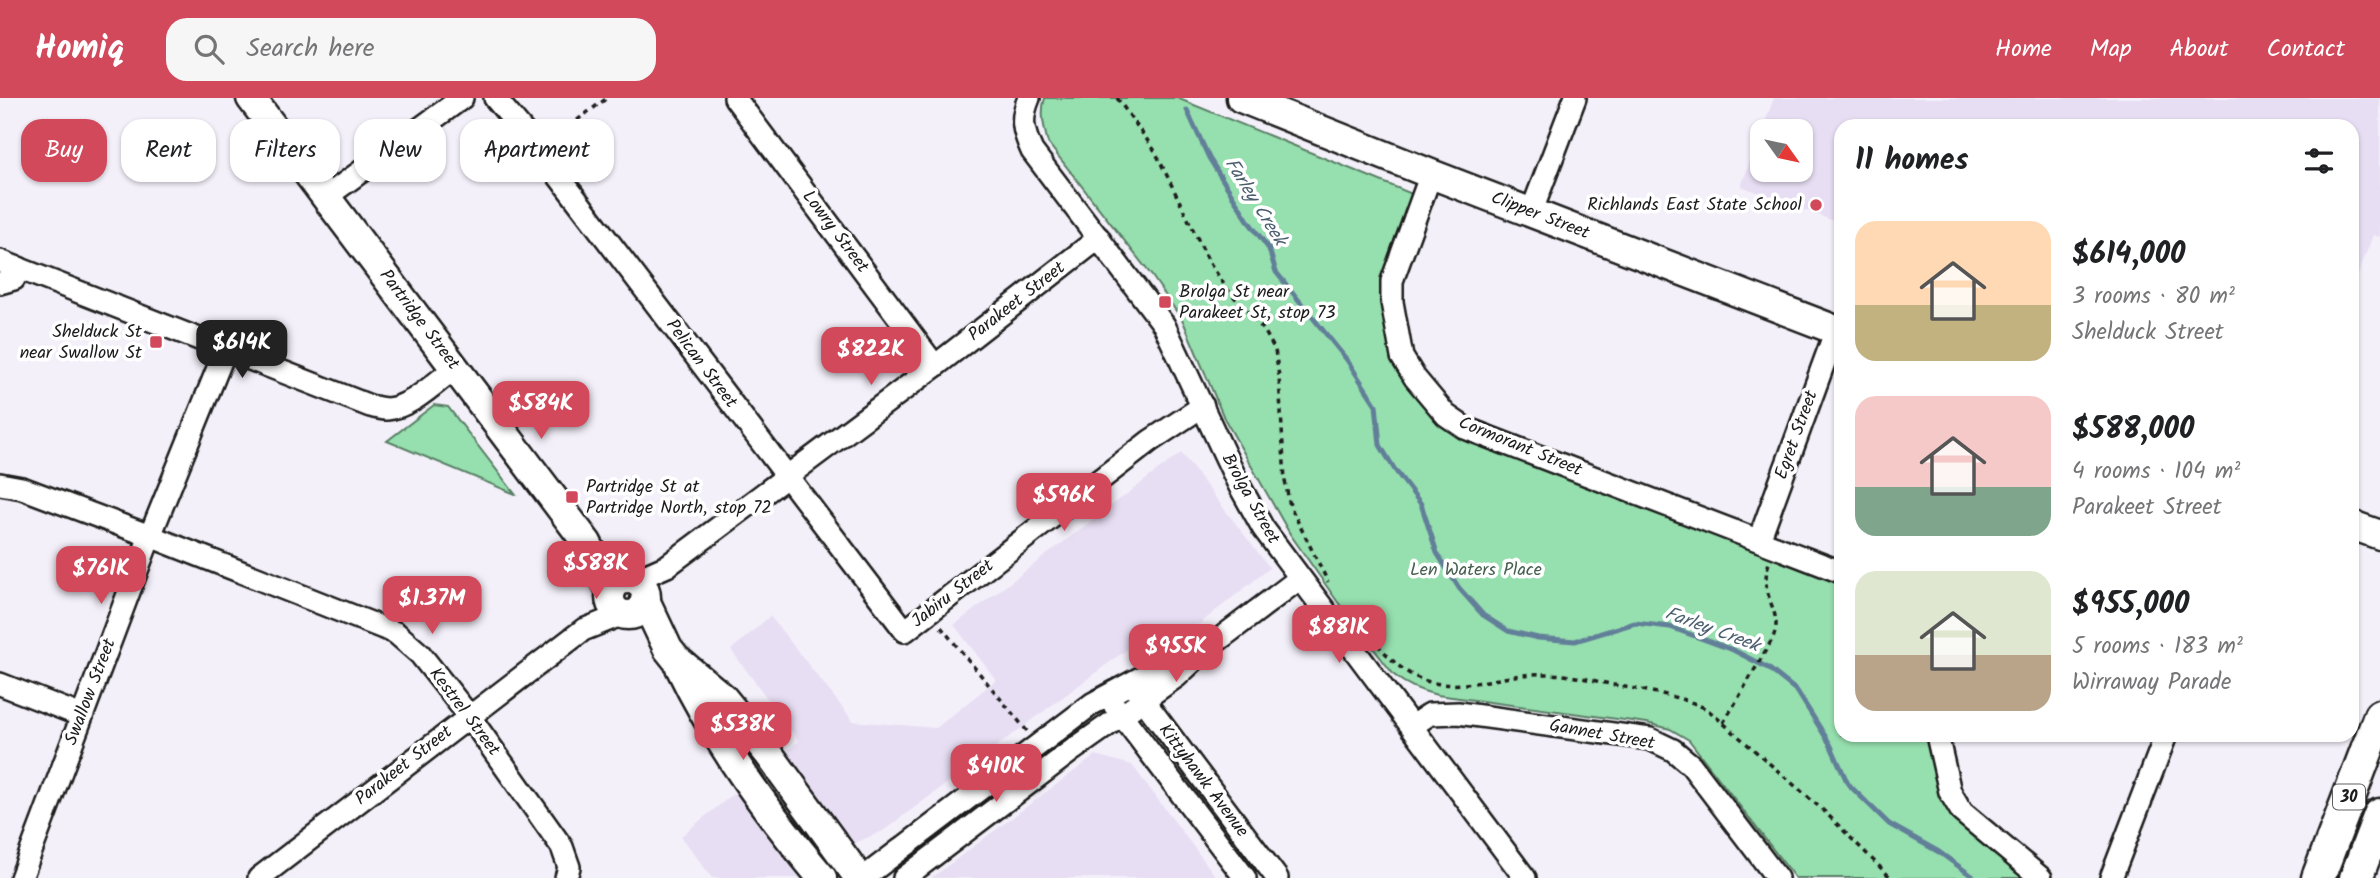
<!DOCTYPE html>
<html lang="en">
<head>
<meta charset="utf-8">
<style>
	body { margin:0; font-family:Kalam,sans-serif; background:#f6f6f6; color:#202124; height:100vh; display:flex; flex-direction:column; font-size:26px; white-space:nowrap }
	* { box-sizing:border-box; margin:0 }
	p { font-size:23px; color:#757577 }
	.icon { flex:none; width:38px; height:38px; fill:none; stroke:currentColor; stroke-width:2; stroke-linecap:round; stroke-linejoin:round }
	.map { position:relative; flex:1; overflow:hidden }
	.drawer { position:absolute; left:1834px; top:21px; width:525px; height:623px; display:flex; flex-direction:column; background:#fff; border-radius:21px; box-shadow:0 2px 5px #0004 }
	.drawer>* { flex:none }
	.top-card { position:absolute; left:21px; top:21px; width:665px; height:63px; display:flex; gap:14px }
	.needle { width:46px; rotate:123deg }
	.tools { position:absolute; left:1750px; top:21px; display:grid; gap:14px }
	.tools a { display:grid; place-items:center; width:63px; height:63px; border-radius:14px; background:#fff; box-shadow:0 2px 5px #0004; font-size:35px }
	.price { position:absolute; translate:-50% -60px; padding:0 16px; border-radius:14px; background:#d1495b; color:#fff; font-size:23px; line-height:46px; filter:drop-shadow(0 2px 4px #0008) }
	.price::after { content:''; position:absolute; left:50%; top:42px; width:21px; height:16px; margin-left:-10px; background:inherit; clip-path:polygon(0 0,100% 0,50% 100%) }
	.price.on { background:#222; color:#fff }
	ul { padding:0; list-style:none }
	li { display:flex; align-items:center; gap:21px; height:175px; padding:0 21px }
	li span { display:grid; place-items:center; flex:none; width:196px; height:140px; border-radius:21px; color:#555 }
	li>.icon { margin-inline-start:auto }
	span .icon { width:84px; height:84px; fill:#fffc; stroke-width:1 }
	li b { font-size:30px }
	h2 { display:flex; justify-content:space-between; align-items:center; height:84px; padding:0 21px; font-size:30px }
	.chip { padding:0 24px; border-radius:21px; background:#fff; box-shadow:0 2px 5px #0004; font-size:24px; line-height:63px }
	.chip.on { background:#d1495b; color:#fff }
	header { display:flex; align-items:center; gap:42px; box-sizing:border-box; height:98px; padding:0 35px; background:#d1495b; color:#fff }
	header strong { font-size:33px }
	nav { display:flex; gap:38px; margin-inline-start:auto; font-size:24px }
	.search { width:490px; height:63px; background:#f6f6f6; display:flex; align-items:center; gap:18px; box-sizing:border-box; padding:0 24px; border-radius:21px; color:#757577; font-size:26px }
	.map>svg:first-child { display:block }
	.built { fill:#e7def3; fill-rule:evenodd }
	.green { fill:#96dfae; stroke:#597e65; stroke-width:2 }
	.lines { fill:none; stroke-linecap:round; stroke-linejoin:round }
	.stream { stroke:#627f99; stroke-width:5 }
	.street-casing { stroke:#1c1c1c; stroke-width:26 }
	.secondary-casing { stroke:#1c1c1c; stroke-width:33 }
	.primary-casing { stroke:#1c1c1c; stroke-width:37 }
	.path { stroke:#1c1c1c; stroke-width:3.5; stroke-dasharray:5 5; stroke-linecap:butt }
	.street { stroke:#fff; stroke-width:21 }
	.secondary { stroke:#fff; stroke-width:28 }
	.primary { stroke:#fff; stroke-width:32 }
	.poi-dot { fill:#d1495b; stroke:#fff; stroke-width:2.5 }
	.labels { text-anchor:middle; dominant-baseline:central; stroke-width:7; stroke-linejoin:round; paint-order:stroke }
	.shield { fill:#fff; stroke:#606060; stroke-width:2 }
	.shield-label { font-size:16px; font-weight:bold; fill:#1c1c1c }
	.poi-label { font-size:18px; fill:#1c1c1c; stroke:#fff; text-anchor:end }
	.street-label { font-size:18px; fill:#1c1c1c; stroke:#fff }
	.park-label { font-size:18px; fill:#47604f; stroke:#fff }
	.water-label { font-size:19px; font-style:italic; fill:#4b5e6f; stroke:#fff }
</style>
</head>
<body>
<header>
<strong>Homiq</strong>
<div class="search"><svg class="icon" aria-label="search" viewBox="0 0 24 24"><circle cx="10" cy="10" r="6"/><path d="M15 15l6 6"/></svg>Search here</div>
<nav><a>Home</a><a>Map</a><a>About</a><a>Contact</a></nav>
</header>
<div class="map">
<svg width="2380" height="780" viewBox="0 0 2380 780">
	<rect width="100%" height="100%" fill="#f4f0fa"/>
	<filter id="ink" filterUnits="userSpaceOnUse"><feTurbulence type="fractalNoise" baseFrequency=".0143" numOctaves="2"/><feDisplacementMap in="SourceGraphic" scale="14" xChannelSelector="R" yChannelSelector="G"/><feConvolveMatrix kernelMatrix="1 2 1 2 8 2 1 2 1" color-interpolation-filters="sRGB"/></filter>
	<g filter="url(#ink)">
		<!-- built -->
		<g class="built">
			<path d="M1774,0H2380V139L2373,137L2352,193V28H1841V126L1741,88ZM1762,33H1801V72H1762Z"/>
			<polygon points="1181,355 1270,470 1198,527 1145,538 883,733 855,745 809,780 712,780 681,738 799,643 731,552 770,518 853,623 936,630 996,582 954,527"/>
			<polygon points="1096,657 1132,667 1217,780 931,780"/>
		</g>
		<!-- green -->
		<g class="green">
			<path d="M1045,0H1177L1422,100L1392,183L1402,260L1446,317L1841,474V637H1937L1950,694L2041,780H1795L1689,642L1670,631L1647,625L1437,597C1420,593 1407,588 1394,577L1337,503L1290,436L1224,320L1183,223L1152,178L1048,45C1044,30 1040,14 1045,0Z"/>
			<polygon points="434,307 448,309 515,396 387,343"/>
		</g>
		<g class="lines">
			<!-- stream -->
			<polyline class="stream" points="1187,12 1209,60 1249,124 1269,151 1276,174 1347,262 1376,307 1380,347 1395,372 1421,406 1437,455 1459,490 1483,517 1508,533 1538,540 1575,543 1635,525 1670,529 1733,552 1768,570 1797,593 1830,646 1848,686 1889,726 1939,754 1975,780"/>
			<!-- street casing -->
			<g class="street-casing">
				<g id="street">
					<polyline points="495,0 538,51 905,533 1150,343 1203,308"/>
					<polyline points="735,0 935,268"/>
					<path d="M1029,0C1020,21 1023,33 1032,53L1164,227L1238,385L1263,430L1525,780"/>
					<polyline points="1431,76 1392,183 1392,204 1402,259 1415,280 1446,317 1465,330 1841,474"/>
					<polyline points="326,99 462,0"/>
					<polyline points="1531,115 1575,0"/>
					<path d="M0,163L370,308C375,309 381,311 387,311C412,309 436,284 455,270"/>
					<polyline points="0,185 14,181 19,170"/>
					<polyline points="0,386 22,390 150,438 396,535 420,556 469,618 562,749 569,769 566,780"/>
					<polyline points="1759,442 1836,232"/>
					<polyline points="635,482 667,468 935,268 1099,140"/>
					<polyline points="0,586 82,618"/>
					<polyline points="1136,592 1277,780"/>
					<polyline points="1114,607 1245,780"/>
					<polyline points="1412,628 1430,616 1458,615 1650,641 1673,652 1691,667 1777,780"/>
					<polyline points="1937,637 1950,694 1962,714 2041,780"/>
					<polyline points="21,780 150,438 225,253"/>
					<polyline points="259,780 583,532 623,516"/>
					<polyline points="863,780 1092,606 1155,572 1193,557"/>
					<polyline points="904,780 1070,654 1176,579 1205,552 1299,481"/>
					<polyline points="2111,780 2166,637"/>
				</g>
			</g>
			<!-- secondary casing -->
			<g class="secondary-casing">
				<g id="secondary">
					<polyline points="251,0 587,445 611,493"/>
					<polyline points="1241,0 1431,76 1841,234"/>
					<polyline points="2352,427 2380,437"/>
					<circle cx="628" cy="499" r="18"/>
					<polyline points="645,502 668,551 676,561 722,599 768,655 859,780"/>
					<path d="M680,569C717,646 767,714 822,780"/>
				</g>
			</g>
			<!-- primary casing -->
			<g class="primary-casing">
				<g id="primary">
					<polyline points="2318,780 2380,618"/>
					<polyline points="2356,780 2380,717"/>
				</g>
			</g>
			<!-- path -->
			<g class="path">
				<polyline points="1117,0 1155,53 1208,162 1227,191 1264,232 1275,252 1279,279 1285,383 1290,408 1328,484"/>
				<polyline points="553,40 607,0"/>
				<polyline points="941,529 1027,633"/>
				<path d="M1365,531C1406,583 1426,594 1493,582C1510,579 1528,575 1546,576C1569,576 1592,582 1614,587C1646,593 1678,597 1707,611L1825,714L1891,780"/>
				<path d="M1723,625C1737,603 1749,581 1762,559C1766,551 1773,542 1775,534C1781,511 1758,497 1769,465"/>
			</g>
			<!-- street -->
			<use href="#street" class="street"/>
			<!-- secondary -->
			<use href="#secondary" class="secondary"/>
			<!-- primary -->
			<use href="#primary" class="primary"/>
		</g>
	</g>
	<!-- markers -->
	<g class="poi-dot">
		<circle cx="1816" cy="107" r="7"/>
		<rect x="1158" y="197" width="14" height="14" rx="3.5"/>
		<rect x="149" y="237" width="14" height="14" rx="3.5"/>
		<rect x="565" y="392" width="14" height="14" rx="3.5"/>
	</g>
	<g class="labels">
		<!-- shield labels -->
		<rect class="shield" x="2333" y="686.5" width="32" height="25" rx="5"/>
		<g class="shield-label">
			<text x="2349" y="699">30</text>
		</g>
		<!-- poi labels -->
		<g class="poi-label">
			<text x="1802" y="107">Richlands East State School</text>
			<text x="1179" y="194" text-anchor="start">Brolga St near<tspan x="1179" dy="21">Parakeet St, stop 73</tspan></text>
			<text x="142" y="234">Shelduck St<tspan x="142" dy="21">near Swallow St</tspan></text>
			<text x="586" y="389" text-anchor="start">Partridge St at<tspan x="586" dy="21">Partridge North, stop 72</tspan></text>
		</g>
		<!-- street labels -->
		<g class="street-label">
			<text transform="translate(1540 118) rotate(21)">Clipper Street</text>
			<text transform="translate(835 134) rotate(53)">Lowry Street</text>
			<text transform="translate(1017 204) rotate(-38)">Parakeet Street</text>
			<text transform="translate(419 222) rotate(53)">Partridge Street</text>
			<text transform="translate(701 266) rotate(53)">Pelican Street</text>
			<text transform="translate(1797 337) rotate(-70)">Egret Street</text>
			<text transform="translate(1520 349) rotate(22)">Cormorant Street</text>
			<text transform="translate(1250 401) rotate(61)">Brolga Street</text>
			<text transform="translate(953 496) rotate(-38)">Jabiru Street</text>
			<text transform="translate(91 594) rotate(-69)">Swallow Street</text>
			<text transform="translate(464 614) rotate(53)">Kestrel Street</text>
			<text transform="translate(1602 637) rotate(10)">Gannet Street</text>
			<text transform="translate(404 668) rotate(-38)">Parakeet Street</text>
			<text transform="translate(1203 683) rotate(53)">Kittyhawk Avenue</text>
		</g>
		<!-- park labels -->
		<g class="park-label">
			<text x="1476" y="472">Len Waters Place</text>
		</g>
		<!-- water labels -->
		<g class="water-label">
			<text transform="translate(1255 104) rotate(58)">Farley Creek</text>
			<text transform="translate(1712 532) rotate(20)">Farley Creek</text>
		</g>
	</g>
</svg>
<div class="tools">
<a><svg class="needle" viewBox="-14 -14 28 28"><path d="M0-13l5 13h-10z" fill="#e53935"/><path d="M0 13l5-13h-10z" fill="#757577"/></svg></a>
</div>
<b class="price on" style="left:242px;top:282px">$614K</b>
<b class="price" style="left:871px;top:289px">$822K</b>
<b class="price" style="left:541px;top:343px">$584K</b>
<b class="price" style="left:1064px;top:435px">$596K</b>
<b class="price" style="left:596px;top:503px">$588K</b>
<b class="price" style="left:101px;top:508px">$761K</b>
<b class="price" style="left:432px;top:538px">$1.37M</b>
<b class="price" style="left:1339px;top:567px">$881K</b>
<b class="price" style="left:1176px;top:586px">$955K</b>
<b class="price" style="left:743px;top:664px">$538K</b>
<b class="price" style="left:996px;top:706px">$410K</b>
<div class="top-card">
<a class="chip on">Buy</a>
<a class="chip">Rent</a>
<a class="chip">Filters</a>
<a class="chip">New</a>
<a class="chip">Apartment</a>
</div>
<section class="drawer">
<h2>11 homes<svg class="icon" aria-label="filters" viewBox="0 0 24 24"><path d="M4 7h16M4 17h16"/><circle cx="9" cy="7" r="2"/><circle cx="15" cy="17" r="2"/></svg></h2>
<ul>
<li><span style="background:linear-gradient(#ffd9b3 60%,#c2b280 0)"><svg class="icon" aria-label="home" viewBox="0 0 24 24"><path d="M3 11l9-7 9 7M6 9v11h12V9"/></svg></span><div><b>$614,000</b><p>3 rooms · 80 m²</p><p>Shelduck Street</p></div></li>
<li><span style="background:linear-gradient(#f6c9c9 65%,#7fa58c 0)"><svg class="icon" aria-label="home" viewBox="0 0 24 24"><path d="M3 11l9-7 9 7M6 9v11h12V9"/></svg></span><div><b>$588,000</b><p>4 rooms · 104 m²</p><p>Parakeet Street</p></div></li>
<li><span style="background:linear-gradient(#dfe7d0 60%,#b9a48a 0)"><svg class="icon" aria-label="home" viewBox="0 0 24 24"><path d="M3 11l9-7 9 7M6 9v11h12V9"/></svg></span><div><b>$955,000</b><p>5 rooms · 183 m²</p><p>Wirraway Parade</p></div></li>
</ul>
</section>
</div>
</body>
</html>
